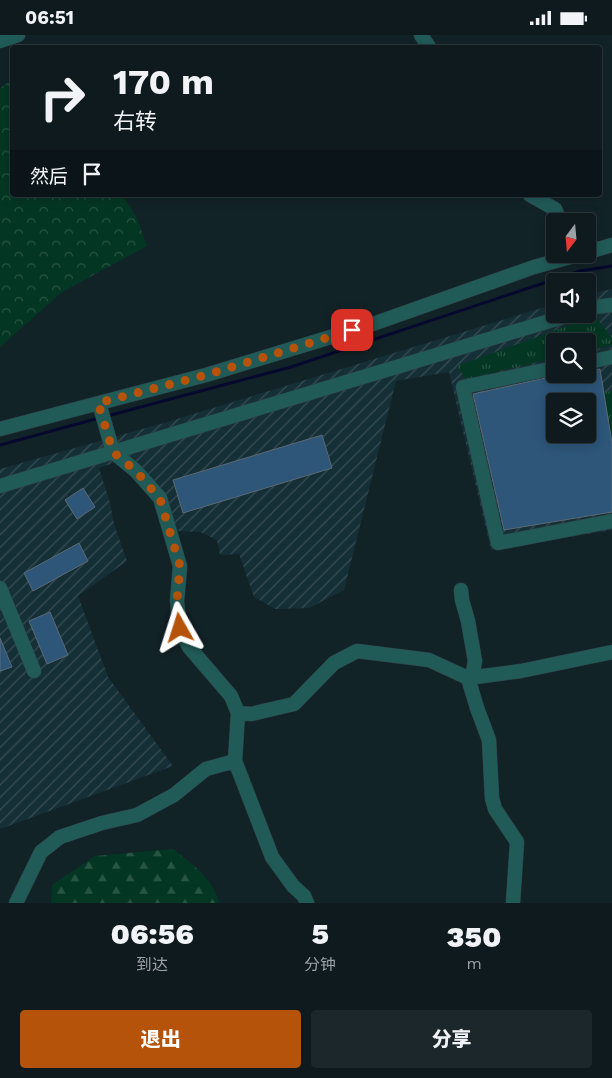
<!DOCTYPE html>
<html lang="zh">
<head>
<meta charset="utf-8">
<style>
  body { margin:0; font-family:"Work Sans","Noto Sans SC",sans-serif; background:#1c272b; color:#f1f3f6; height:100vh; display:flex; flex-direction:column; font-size:19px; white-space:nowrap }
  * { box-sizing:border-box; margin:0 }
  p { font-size:16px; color:#9ba1a4 }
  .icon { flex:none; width:28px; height:28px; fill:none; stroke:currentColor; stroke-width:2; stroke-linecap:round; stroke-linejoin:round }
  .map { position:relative; height:868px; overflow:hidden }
  .drawer { display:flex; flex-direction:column; background:#0e1a1e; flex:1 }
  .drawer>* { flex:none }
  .banner { position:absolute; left:10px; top:10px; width:592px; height:152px; border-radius:5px; box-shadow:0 2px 12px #0003,0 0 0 1px #2e383c; background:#0e1a1e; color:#f1f3f6; overflow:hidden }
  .needle { width:32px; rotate:196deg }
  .buttons { position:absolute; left:546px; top:178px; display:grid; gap:10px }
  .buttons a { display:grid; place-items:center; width:50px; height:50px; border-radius:5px; background:#0e1a1e; box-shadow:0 2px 12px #0003,0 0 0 1px #2e383c; font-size:25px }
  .pin { position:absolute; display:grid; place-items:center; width:42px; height:42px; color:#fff; margin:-21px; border-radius:10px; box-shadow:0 2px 8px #0006 }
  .me { position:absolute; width:55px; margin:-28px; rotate:354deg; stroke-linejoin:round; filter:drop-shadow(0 0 4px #0008) }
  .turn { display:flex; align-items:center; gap:18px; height:105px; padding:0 20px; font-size:22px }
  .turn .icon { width:65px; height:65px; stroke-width:2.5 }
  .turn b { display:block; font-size:35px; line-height:42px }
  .then { display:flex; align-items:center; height:48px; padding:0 20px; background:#0003; gap:10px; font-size:19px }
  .eta { display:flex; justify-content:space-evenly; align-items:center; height:85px; text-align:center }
  .eta b { font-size:30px; font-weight:800; line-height:35px }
  .button { display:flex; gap:10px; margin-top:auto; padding:10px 20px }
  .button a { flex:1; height:58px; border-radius:5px; background:#b45309; color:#fff; font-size:20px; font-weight:800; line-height:58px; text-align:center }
  .button a+a { background:#1c272b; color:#f1f3f6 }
  .status { display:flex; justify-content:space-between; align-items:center; height:35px; padding:0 25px; background:#0e1a1e; direction:ltr }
  .status svg { height:14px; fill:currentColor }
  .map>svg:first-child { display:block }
  .industrial { fill:url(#industrial-furrows); fill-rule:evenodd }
  .grass { fill:url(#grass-tufts) }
  .forest { fill:url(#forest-firs) }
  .park { fill:url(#park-crowns) }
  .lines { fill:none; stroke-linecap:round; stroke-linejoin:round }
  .stream { stroke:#06082d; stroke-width:3 }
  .building { fill:#2d5679; stroke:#5c6975; fill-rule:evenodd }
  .minor-casing { stroke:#2f3f44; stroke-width:15 }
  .minor { stroke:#215b58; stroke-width:14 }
  .route { stroke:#b45309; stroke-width:9; stroke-dasharray:0 16.2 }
</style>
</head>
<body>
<div class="status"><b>06:51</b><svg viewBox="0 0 49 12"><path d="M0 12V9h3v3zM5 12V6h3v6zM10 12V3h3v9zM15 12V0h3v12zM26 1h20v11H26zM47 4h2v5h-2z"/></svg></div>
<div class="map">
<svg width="612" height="868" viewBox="0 0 612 868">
  <defs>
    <pattern id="industrial-furrows" width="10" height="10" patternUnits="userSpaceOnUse" patternTransform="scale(1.25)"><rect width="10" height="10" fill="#152f36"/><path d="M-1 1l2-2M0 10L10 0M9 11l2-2" fill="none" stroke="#374d53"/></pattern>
    <pattern id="grass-tufts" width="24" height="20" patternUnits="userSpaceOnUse" patternTransform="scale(1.25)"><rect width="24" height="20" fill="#043723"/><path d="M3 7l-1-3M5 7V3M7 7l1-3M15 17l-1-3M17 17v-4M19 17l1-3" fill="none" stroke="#285443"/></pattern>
    <pattern id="forest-firs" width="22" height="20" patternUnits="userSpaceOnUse" patternTransform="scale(1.25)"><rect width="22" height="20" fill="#043723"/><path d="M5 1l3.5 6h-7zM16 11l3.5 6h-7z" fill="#285443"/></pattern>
    <pattern id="park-crowns" width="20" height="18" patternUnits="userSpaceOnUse" patternTransform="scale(1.25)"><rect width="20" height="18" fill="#043723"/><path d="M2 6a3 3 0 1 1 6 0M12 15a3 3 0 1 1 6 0" fill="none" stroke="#285443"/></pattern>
  </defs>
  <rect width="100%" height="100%" fill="#122328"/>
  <!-- industrial -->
  <path class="industrial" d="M612,254V495L491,515L449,337L396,346L344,555L309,573L275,574L254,562L239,519L220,520L217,505L200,497L177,496L165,466L147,438L122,425L99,433L110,468L114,489L127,526L78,561L108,642L173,731L0,794V434L164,388L555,269V279H588V259ZM555,306H588V339H555ZM555,366H588V399H555Z"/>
  <!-- grass -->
  <path class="grass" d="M595,281L612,303V310L588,316V306H555V323L466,344L457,331Z
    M612,356V402H611L604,357Z"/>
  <!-- forest -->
  <path class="forest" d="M173,814C191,828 214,844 219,868H51L52,850L95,821Z"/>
  <!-- park -->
  <path class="park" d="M12,45V160H122L136,181L147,211L62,257L0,312V53Z"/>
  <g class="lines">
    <!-- stream -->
    <path class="stream" d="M107,381L291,332L580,236L612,231
      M0,410L99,383"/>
  </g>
  <!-- building -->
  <path class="building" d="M600,334L612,408V477L504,495L473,359L559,340L569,339H588V336ZM555,366H588V399H555Z
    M322,400L332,433L183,478L173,445Z
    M83,453L95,472L77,484L65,465Z
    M79,508L88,526L33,556L24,538Z
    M50,577L68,620L47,629L29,586Z
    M0,603L12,632L0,636Z"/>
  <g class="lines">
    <defs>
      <path id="minor" d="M421,0L429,12
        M0,6L18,0
        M530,160L555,174L560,186
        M588,217L612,210
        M588,274L596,272L612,270
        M588,327L612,322
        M555,333L463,352L498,508L612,486
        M99,368L113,417L136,436L160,463L180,531L177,566L180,593L189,612L231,661L238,678L235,726L242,744L272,822L293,851L304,861L307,868
        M0,394L206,340L370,290L534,232L581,219
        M0,451L573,279
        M0,553L34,636
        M461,555L462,565L468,586L475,626L473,637L468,643L477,673L489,705L492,763L495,774L517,807L513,868
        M238,678L251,679L294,669L334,628L357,616L429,625L468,643L521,636L612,617
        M16,868L41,817L60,802L102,788L137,780L174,760L206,734L235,726"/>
    </defs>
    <!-- minor casing -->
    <use href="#minor" class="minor-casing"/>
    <!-- minor -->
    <use href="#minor" class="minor"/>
  </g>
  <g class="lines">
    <!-- route -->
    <path class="route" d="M180,593L177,566L180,531L160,464L136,436L113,417L98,368L206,340L352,295"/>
  </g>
</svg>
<div class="buttons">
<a><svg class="needle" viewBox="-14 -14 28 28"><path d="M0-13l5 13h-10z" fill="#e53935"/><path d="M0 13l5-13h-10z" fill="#9ba1a4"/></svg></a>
<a><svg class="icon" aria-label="sound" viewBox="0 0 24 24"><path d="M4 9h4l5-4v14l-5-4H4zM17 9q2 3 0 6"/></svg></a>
<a><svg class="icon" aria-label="search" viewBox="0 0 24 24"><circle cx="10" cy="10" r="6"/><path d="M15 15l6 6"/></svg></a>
<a><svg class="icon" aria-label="layers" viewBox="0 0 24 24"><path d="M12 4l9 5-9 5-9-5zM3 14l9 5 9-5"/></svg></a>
</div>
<div class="pin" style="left:352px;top:295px;background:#d93025"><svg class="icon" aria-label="arrive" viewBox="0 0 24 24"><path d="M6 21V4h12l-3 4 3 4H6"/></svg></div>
<svg class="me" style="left:180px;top:593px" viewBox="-20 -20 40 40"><path d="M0-17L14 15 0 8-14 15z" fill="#b45309" stroke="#fff" stroke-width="4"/></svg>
<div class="banner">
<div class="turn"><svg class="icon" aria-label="right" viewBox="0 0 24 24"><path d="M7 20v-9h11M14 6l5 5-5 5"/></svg><div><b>170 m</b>右转</div></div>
<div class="then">然后<svg class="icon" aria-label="arrive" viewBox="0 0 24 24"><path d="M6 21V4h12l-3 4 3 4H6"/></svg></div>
</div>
</div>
<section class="drawer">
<div class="eta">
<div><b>06:56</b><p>到达</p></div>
<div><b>5</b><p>分钟</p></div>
<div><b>350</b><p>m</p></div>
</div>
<div class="button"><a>退出</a><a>分享</a></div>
</section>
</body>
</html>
